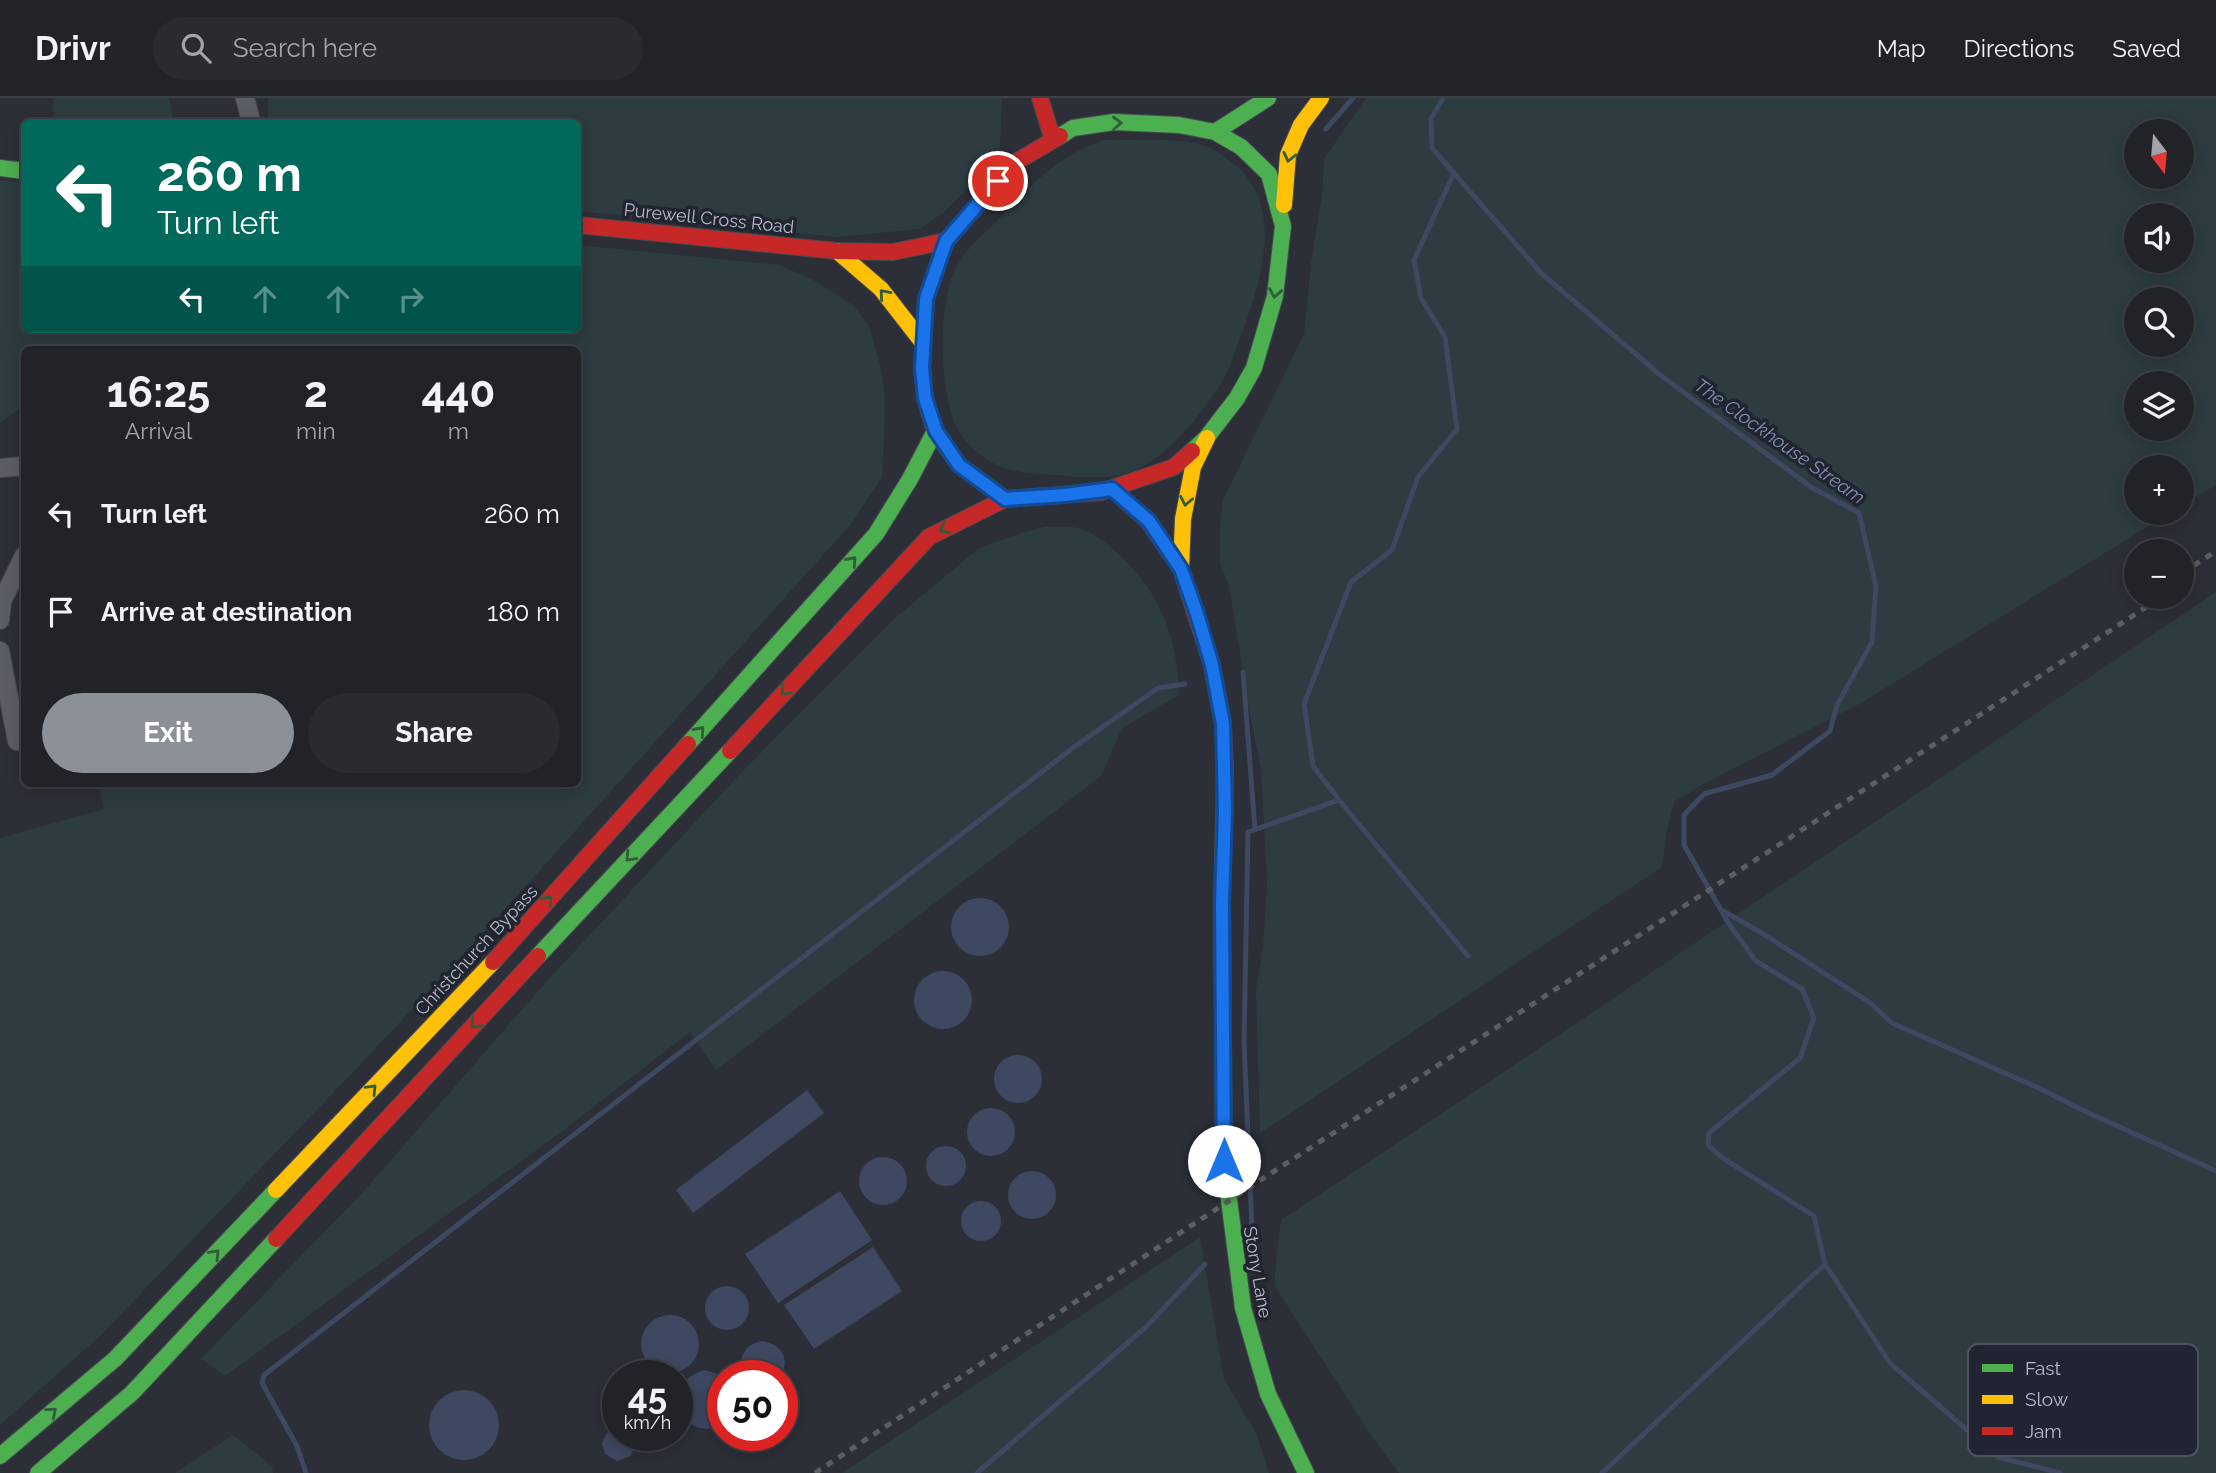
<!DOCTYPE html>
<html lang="en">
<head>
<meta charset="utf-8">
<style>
  body { margin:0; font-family:Raleway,sans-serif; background:#292b31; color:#f1f3f6; height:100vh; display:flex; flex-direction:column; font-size:26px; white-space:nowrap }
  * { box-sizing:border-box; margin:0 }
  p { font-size:23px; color:#a2a4a8 }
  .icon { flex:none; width:38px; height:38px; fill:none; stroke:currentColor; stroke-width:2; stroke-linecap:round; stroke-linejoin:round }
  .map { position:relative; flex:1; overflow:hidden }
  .side { position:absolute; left:21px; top:248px; width:560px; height:441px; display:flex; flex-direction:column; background:#212329; border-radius:10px; box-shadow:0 4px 18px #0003,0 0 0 2px #3e4046 }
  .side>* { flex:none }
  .top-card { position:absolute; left:21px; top:21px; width:560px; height:214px; border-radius:10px; box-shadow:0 4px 18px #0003,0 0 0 2px #3e4046; background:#00695c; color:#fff; overflow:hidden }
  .needle { width:46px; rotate:164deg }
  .controls { position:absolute; left:2124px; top:21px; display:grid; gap:14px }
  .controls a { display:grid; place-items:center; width:70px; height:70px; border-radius:50%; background:#212329; box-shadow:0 4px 18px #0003,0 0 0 2px #3e4046; font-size:35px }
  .speed { position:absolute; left:602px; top:1262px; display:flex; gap:14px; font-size:35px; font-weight:700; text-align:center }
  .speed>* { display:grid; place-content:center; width:91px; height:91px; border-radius:50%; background:#212329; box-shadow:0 4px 18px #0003,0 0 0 2px #3e4046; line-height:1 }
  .speed small { font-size:18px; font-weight:400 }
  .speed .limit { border:10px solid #d22; background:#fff; color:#111 }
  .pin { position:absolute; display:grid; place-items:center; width:60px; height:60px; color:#fff; margin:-30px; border:4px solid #fff; border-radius:50%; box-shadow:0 2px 7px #0007 }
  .me { position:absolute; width:77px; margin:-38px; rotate:0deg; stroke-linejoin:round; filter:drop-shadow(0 0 5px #0008) }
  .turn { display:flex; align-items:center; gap:24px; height:147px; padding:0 21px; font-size:32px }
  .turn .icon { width:91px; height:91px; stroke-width:2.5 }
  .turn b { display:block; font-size:49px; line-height:60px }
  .lanes { display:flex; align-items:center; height:66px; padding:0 21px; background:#0003; justify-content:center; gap:35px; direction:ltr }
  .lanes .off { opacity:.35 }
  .eta { display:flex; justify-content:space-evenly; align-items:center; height:119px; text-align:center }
  .eta b { font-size:42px; font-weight:700; line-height:49px }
  .primary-button { display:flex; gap:14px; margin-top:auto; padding:14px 21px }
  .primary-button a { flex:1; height:80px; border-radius:42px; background:#8c9099; color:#fff; font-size:28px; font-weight:700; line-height:80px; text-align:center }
  .primary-button a+a { background:#292b31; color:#f1f3f6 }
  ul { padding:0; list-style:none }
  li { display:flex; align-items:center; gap:21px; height:98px; padding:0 21px }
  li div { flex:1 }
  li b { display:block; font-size:26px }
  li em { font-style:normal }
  header { display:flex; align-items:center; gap:42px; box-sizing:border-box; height:98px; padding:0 35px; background:#212329; border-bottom:2px solid #3e4046 }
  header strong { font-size:33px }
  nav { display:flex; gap:38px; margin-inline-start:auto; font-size:24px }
  .search { width:490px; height:63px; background:#292b31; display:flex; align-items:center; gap:18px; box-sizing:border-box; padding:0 24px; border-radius:38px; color:#a2a4a8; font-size:26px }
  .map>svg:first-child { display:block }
  .green { fill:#2d3c40; fill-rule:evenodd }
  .water { fill:#3e4861 }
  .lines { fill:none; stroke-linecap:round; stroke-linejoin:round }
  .stream { stroke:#3e4861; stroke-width:5 }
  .street-casing { stroke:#484a50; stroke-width:20 }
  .fast-casing { stroke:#484a50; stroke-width:18 }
  .slow-casing { stroke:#484a50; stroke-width:18 }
  .jam-casing { stroke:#484a50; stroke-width:18 }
  .street { stroke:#5c5e65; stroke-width:18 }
  .fast { stroke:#4caf50; stroke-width:16 }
  .slow { stroke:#ffc107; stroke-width:16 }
  .jam { stroke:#c62828; stroke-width:16 }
  .rail { stroke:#5b5e63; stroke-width:5; stroke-dasharray:7 7; stroke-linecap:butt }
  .oneway { stroke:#325c3d }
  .route-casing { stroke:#114b97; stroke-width:18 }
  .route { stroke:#1a73e8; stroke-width:12 }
  .labels { text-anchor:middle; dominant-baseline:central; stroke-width:7; stroke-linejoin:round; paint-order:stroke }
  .street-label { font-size:18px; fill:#b7bbc7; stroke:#202531 }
  .water-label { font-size:19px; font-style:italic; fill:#828eab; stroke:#202531 }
  .key { fill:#202531; stroke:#4d525e; stroke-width:2 }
  .key-label { font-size:19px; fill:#b7bbc7 }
</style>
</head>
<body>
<header>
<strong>Drivr</strong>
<div class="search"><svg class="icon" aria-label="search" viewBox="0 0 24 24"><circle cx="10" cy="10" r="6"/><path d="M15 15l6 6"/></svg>Search here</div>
<nav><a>Map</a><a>Directions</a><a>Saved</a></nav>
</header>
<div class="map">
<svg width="2216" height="1375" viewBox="0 0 2216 1375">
  <rect width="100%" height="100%" fill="#2c2f37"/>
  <!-- green -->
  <path class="green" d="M53,0H169L174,24H54Z
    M268,0H1002L1000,50L971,87L943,115L919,131L838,139L578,113V24H268Z
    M1366,0H2216V387L2182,407V369H2137V415H2170L1861,605L1698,689L1674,704L1667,732L1662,769L1260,1035L1256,892L1263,849L1267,786L1261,671L1251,622L1229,487L1220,466V431L1223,402L1304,236L1311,165L1322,96L1324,61ZM2137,33H2182V79H2137ZM2182,117V163H2137V117ZM2182,201V247H2137V201ZM2137,285H2182V331H2137Z
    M1104,42C1137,43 1177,38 1209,49C1217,52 1224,59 1231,64C1288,105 1260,187 1240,240C1235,253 1231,268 1224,280C1206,311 1167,361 1133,373C1108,383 1080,379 1054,377C1032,375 1007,375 988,362C976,355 962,341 956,328C939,291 937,204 957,168C966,151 983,137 996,124C1030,89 1056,58 1104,42Z
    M0,82L24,85V231H578V147L780,167L815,183L854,208L869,228L880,267L885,299L884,335L882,379L851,426L480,839L356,971L100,1238L0,1327V740L104,711L99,686H578V252H24V307L0,325Z
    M1044,429C1053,429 1063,428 1072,429C1108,434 1154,489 1165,522C1174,546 1179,572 1179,597L1122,630L1101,678L716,972L690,934L560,1035L225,1278L201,1261L364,1093L545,885L739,677L894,521L978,451L1018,436Z
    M2216,494V1375H1399L1371,1337L1274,1187L1281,1122L1483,988Z
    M1200,1139L1224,1281L1257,1337L1269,1375H842Z
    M233,1337L272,1368L273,1375H175Z"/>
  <!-- water -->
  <path class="water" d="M951 829a29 29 0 1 1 58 0a29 29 0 1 1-58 0Z
    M914 902a29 29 0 1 1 58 0a29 29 0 1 1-58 0Z
    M994 981a24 24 0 1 1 48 0a24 24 0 1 1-48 0Z
    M807,992L824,1015L693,1115L676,1092Z
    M967 1034a24 24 0 1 1 48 0a24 24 0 1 1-48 0Z
    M926 1068a20 20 0 1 1 40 0a20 20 0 1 1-40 0Z
    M859 1083a24 24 0 1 1 48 0a24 24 0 1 1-48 0Z
    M1008 1097a24 24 0 1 1 48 0a24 24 0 1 1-48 0Z
    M840,1093L872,1142L778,1205L745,1156Z
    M961 1123a20 20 0 1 1 40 0a20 20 0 1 1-40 0Z
    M873,1149L902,1193L814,1251L784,1207Z
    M705 1210a22 22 0 1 1 44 0a22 22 0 1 1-44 0Z
    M641 1246a29 29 0 1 1 58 0a29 29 0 1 1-58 0Z
    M762,1243C780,1245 791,1261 781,1277H744C737,1261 744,1246 762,1243Z
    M705,1272L723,1278V1326C683,1348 655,1285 705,1272Z
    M429 1327a35 35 0 1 1 70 0a35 35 0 1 1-70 0Z
    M618,1331V1337H631L635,1346L631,1358L617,1363L605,1356L602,1345L607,1335Z"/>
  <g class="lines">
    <!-- stream -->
    <path class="stream" d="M1443,0L1431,21L1432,50L1541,175L1659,276L1811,389L1859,415L1876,488L1872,544L1837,607L1830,633L1772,677L1704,696L1684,717V747L1729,826L1756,863L1802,891L1814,920L1800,960L1709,1035L1708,1047L1721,1059L1814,1118L1825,1166L1890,1265L1998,1359L2060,1375
      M1326,31L1353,0
      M1243,574L1255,732
      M1339,702L1468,858
      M1723,813L1760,834L1869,904L1892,925L2043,992L2078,1010L2216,1073
      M1252,1131L1244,944L1248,734L1339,702L1313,668L1304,606L1351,484L1392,452L1418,379L1457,331L1445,239L1421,200L1414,162L1454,75
      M306,1375L297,1348L262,1285L264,1277L1074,649L1158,590L1185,586
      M977,1375L1146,1229L1205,1166
      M1602,1375L1825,1166"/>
    <defs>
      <path id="street" d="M245,0L251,24
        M0,370L24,368
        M0,522L2,503L24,458
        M0,553L17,643L24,642"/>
      <path id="fast" d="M1215,34L1268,0
        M1060,38L1073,30L1114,24L1179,27L1215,34L1241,49L1269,76L1283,128L1275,198L1254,270L1237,300L1207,339L1192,353
        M0,70L24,73
        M688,646L876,436L910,381L935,333
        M538,858L730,653
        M1223,943L1224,1063L1243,1210L1268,1296L1306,1375
        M0,1358L115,1261L276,1092
        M38,1375L132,1295L276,1141"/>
      <path id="slow" d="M1284,107L1288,57L1301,27L1321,0
        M837,153L881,191L923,245
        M1181,471L1183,421L1193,369L1207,340
        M276,1092L493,864"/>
      <path id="jam" d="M1040,0L1053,42
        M578,127L837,153L893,154L946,143
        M1112,391L1148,423L1181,471L1212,567L1223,626L1225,671L1222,805L1223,943
        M1005,401L959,367L935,333L925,300L922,270L926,201L946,143L1016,64L1060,38
        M730,653L929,439L1005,401L1101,394L1174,369L1192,353
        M493,864L688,646
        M276,1141L538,858"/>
    </defs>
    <!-- street casing -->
    <use href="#street" class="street-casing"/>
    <!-- fast casing -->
    <use href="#fast" class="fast-casing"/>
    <!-- slow casing -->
    <use href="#slow" class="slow-casing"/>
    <!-- jam casing -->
    <use href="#jam" class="jam-casing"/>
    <!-- street -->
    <use href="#street" class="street"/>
    <!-- fast -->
    <use href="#fast" class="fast"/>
    <!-- slow -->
    <use href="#slow" class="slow"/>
    <!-- jam -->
    <use href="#jam" class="jam"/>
    <!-- rail -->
    <path class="rail" d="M2182,475L2216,453
      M815,1375L1256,1085L2162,499"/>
  </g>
  <!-- one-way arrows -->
  <defs><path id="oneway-chevron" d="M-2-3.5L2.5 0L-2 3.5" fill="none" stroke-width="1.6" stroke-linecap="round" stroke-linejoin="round" transform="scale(1.75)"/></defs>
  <g class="oneway">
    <use href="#oneway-chevron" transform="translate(1117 25) rotate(-2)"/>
    <use href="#oneway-chevron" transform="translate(1289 59) rotate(103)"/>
    <use href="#oneway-chevron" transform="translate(1275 195) rotate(100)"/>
    <use href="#oneway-chevron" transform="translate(884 196) rotate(-131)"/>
    <use href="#oneway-chevron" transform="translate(1186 403) rotate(101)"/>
    <use href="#oneway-chevron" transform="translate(944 431) rotate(154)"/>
    <use href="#oneway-chevron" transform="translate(852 463) rotate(-48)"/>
    <use href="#oneway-chevron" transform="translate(785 593) rotate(133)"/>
    <use href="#oneway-chevron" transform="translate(700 633) rotate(-48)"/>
    <use href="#oneway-chevron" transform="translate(630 759) rotate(133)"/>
    <use href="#oneway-chevron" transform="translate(548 802) rotate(-48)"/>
    <use href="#oneway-chevron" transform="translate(475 926) rotate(133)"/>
    <use href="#oneway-chevron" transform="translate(372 991) rotate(-46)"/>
    <use href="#oneway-chevron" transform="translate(215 1156) rotate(-46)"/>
    <use href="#oneway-chevron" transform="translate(52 1314) rotate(-40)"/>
  </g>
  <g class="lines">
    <defs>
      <path id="route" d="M998,83L946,143L926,201L922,270L925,300L936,333L959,367L1005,401L1065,397L1112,391L1149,423L1181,471L1197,516L1212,567L1223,626L1225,713L1222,805L1224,1063"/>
    </defs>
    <!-- route casing -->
    <use href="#route" class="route-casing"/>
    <!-- route -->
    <use href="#route" class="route"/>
  </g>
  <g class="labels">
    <!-- street labels -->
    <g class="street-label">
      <text transform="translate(709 120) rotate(6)">Purewell Cross Road</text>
      <text transform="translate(476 852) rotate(-47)">Christchurch Bypass</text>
      <text transform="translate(1258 1174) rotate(80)">Stony Lane</text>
    </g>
    <!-- water labels -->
    <g class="water-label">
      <text transform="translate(1780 343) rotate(35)">The Clockhouse Stream</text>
    </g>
  </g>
  <!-- legend -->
  <rect x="1968" y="1246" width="230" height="112" rx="10" class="key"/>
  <rect x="1982" y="1266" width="31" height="8" fill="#4caf50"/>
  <rect x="1982" y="1297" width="31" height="9" fill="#ffc107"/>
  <rect x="1982" y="1329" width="31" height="8" fill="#c62828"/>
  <g class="key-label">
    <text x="2025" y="1277">Fast</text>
    <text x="2025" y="1308">Slow</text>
    <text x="2025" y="1340">Jam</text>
  </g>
</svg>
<div class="controls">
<a><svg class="needle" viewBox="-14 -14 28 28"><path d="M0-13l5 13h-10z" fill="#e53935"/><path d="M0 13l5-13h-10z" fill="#a2a4a8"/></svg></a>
<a><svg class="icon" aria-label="sound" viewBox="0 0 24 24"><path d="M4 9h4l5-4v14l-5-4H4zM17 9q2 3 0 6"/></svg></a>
<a><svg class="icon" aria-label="search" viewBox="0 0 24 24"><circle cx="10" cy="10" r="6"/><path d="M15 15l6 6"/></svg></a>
<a><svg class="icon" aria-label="layers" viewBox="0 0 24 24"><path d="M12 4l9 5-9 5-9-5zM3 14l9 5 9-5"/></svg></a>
<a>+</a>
<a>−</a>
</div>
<div class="speed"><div>45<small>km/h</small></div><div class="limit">50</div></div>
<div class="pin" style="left:998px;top:83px;background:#d93025"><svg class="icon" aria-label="arrive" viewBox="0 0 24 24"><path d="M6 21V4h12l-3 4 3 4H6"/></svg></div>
<svg class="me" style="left:1224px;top:1063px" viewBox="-20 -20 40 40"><circle r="19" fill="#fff"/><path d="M0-13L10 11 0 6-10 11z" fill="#1a73e8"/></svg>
<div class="top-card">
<div class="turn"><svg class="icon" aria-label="left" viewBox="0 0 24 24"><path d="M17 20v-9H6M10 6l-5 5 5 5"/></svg><div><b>260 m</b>Turn left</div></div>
<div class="lanes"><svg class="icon" aria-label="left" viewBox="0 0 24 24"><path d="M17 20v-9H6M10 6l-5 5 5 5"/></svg><svg class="icon off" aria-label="ahead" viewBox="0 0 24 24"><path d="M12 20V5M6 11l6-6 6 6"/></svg><svg class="icon off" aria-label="ahead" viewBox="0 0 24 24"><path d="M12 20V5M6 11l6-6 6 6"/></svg><svg class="icon off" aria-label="right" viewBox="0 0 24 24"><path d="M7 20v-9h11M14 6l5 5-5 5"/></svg></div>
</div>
<section class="side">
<div class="eta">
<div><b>16:25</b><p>Arrival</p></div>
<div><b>2</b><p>min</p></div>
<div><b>440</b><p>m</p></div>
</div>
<ul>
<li><svg class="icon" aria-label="left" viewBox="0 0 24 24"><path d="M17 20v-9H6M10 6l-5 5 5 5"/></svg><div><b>Turn left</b></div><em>260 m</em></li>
<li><svg class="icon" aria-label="arrive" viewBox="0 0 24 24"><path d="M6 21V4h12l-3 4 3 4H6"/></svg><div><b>Arrive at destination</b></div><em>180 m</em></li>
</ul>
<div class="primary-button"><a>Exit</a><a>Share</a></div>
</section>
</div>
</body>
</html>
